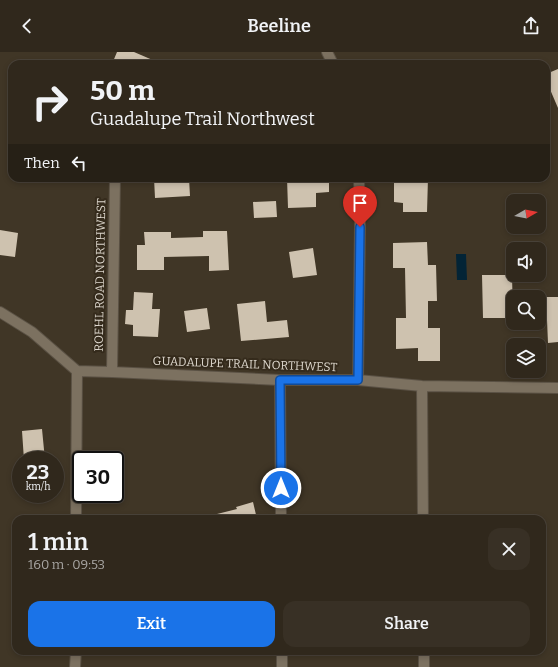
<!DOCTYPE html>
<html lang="en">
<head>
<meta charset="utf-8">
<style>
  body { margin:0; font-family:Bitter,serif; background:#383025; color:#f1f3f6; height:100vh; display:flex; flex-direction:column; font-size:15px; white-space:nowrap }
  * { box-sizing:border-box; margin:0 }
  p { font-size:13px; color:#a8a6a3 }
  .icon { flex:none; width:22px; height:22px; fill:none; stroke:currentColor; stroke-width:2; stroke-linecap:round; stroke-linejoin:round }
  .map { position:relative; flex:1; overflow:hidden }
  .sheet { position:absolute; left:12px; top:463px; width:534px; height:140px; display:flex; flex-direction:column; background:#30281c; border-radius:12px; box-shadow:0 2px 6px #0003,0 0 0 1px #4b443b }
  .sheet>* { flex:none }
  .guide { position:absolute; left:8px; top:8px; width:542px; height:122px; border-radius:12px; box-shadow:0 2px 6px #0003,0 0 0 1px #4b443b; background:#30281c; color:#f1f3f6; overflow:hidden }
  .needle { width:26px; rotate:81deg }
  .buttons { position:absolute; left:506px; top:142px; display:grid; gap:8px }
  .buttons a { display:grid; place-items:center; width:40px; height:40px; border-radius:8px; background:#30281c; box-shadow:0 2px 6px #0003,0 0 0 1px #4b443b; font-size:20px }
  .speed { position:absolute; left:12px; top:399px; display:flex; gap:8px; font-size:20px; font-weight:700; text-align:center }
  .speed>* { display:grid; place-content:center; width:52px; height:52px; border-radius:50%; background:#30281c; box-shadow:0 2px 6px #0003,0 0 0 1px #4b443b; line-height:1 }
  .speed small { font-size:10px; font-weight:400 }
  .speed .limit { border:2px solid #111; border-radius:6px; background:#fff; color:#111 }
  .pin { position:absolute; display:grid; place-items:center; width:34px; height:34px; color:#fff; margin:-41px -17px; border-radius:50% 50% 50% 0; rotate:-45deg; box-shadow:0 0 4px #0007 }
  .pin .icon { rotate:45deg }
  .me { position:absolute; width:44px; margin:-22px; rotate:0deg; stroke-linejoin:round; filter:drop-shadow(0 0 3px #0008) }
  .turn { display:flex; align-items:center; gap:14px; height:84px; padding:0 16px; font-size:18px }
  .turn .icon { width:52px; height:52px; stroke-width:2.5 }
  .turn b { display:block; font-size:28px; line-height:34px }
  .then { display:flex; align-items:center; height:38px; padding:0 16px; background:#0003; gap:8px; font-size:15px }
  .round { display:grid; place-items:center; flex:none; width:42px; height:42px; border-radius:12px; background:#383025 }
  .summary { display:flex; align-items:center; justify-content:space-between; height:68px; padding:0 16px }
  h1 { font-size:24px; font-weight:600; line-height:30px }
  .button { display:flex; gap:8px; margin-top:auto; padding:8px 16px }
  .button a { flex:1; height:46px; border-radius:12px; background:#1a73e8; color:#fff; font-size:16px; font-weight:600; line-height:46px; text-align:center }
  .button a+a { background:#383025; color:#f1f3f6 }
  header { display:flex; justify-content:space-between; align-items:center; height:52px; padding:0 16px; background:#30281c; font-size:18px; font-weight:600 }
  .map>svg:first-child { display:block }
  .water { fill:#032436 }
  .building { fill:#cec2af }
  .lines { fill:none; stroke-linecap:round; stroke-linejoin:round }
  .minor-casing { stroke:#5a5144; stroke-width:12 }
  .minor { stroke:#7c7160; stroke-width:10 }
  .route-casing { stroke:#114b97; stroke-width:10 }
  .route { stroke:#1a73e8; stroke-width:7 }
  .labels { text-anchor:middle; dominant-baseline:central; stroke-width:4; stroke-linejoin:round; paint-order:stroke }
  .street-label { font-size:12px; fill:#ded8ce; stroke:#352b1c }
</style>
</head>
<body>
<header><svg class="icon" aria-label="back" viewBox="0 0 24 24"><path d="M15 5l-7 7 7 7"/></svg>Beeline<svg class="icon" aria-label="share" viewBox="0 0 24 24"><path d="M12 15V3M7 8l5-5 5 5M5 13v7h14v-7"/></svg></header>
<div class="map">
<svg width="558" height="615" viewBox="0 0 558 615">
  <rect width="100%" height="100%" fill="#403626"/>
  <!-- water -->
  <path class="water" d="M456,202H466L467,228H457Z"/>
  <!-- building -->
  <path class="building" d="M117,0H134L162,12H112Z
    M558,17V56L546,28V22Z
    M154,126H189L190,144L155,146Z
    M287,126H329V140L316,141V155L288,156Z
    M394,126H428L427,160H403V151L394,150Z
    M276,149L277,165L254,166L253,150Z
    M0,178L18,181L15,205L0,203Z
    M203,179H227L229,218L209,219V204L164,205V218H137V193H145L144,180H171V186L203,185Z
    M427,190L428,213H436L437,249H428V276H440V309H418V296L396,297V266H406L405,216H393V191Z
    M313,196L317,223L293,226L289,200Z
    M482,223H512L513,266H483Z
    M134,240L153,241L152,257H160L158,285L133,284V273L125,272L126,258H133Z
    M546,245H558V290L548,291Z
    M265,249L267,270L287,268L289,285L241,289L237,252Z
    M207,256L210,277L187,280L184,259Z
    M42,377L45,408H24L22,379Z
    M253,450L257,467H213V463L237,457L236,455Z"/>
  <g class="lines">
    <defs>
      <path id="minor" d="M327,0L333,12
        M0,260L32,280L77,319L112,320L280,328H358L422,334L558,336
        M112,320L115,126
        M280,328L281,467
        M358,328L360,175L359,126
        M422,334L423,467
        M76,467L77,319
        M282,599V615
        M424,599V615
        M75,615L76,599"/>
    </defs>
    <!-- minor casing -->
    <use href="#minor" class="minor-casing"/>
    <!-- minor -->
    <use href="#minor" class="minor"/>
  </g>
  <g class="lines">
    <defs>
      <path id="route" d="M281,436L280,328H358L360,175"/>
    </defs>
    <!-- route casing -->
    <use href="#route" class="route-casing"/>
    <!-- route -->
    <use href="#route" class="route"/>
  </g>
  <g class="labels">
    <!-- street labels -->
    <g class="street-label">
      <text transform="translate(100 223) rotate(-89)">ROEHL ROAD NORTHWEST</text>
      <text transform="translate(245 312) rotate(2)">GUADALUPE TRAIL NORTHWEST</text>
    </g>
  </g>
</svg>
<div class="buttons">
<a><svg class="needle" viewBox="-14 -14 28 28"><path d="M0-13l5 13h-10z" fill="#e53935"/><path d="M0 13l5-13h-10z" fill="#a8a6a3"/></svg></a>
<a><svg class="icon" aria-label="sound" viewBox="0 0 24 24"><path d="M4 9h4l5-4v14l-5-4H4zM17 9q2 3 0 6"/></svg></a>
<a><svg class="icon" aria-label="search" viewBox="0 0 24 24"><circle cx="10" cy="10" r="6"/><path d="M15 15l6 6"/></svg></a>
<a><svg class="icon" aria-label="layers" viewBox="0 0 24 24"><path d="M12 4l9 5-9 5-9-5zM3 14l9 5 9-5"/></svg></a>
</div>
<div class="speed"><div>23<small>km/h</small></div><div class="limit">30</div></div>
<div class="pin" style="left:360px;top:175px;background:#d93025"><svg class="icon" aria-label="arrive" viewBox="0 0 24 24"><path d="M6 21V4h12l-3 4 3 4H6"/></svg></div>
<svg class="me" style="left:281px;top:436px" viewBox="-20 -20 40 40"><circle r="17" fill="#1a73e8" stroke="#fff" stroke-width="3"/><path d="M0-11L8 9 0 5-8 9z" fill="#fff"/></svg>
<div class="guide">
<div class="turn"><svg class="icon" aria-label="right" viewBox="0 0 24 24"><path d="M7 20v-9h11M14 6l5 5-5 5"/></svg><div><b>50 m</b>Guadalupe Trail Northwest</div></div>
<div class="then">Then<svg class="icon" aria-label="left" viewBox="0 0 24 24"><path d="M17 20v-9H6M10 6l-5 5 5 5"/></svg></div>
</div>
<section class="sheet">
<div class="summary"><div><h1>1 min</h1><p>160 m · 09:53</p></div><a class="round"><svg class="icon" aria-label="close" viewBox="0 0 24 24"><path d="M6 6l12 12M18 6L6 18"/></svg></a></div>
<div class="button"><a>Exit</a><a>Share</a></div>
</section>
</div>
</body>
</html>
